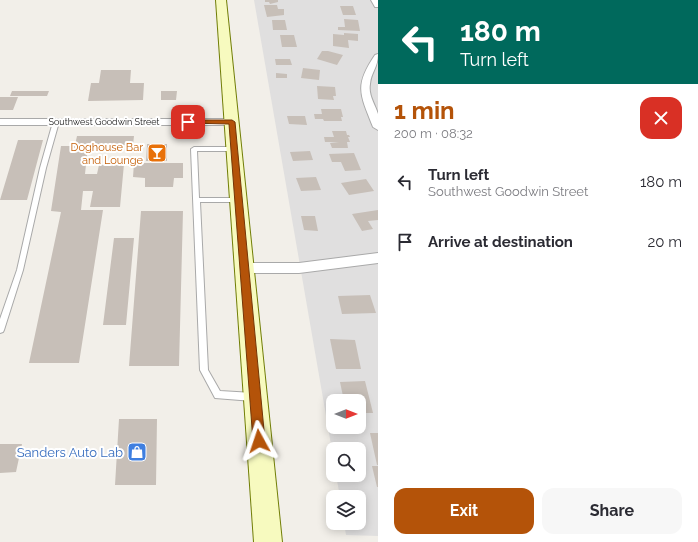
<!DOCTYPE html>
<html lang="en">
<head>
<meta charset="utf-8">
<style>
  body { margin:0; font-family:Raleway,sans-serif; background:#f7f7f7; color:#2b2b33; height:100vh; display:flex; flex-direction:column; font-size:15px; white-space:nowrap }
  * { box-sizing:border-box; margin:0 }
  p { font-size:13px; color:#7c7c81 }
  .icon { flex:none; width:22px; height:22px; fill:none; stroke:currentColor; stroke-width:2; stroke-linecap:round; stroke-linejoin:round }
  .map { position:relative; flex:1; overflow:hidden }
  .side { display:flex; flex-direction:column; background:#fff; width:320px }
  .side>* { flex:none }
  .guide { background:#00695c; color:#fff; overflow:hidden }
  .needle { width:26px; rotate:90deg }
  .buttons { position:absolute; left:326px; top:394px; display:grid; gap:8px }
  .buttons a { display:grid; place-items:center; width:40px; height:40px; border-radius:8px; background:#fff; box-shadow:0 2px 10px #0003; font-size:20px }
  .pin { position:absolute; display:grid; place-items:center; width:34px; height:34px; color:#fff; margin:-17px; border-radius:8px; box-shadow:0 2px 6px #0006 }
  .me { position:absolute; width:44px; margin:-22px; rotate:355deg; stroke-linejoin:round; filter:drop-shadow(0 0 3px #0008) }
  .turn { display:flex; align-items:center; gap:14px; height:84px; padding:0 16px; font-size:18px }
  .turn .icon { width:52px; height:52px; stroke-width:2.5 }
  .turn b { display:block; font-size:28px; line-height:34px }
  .round { display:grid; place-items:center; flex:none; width:42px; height:42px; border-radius:12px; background:#f7f7f7 }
  .overview { display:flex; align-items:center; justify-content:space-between; height:68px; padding:0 16px }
  h1 { font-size:24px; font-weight:700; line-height:30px; color:#b45309 }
  .primary-button { display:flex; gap:8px; margin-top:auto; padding:8px 16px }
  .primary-button a { flex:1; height:46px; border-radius:12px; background:#b45309; color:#fff; font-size:16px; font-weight:700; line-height:46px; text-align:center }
  .primary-button a+a { background:#f7f7f7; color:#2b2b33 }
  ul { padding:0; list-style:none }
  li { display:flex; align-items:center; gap:12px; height:60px; padding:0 16px }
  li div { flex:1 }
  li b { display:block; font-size:15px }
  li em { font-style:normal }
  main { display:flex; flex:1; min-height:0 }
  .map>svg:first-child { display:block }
  .residential { fill:#e0dfdf; fill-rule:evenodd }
  .building { fill:#c7bfb8 }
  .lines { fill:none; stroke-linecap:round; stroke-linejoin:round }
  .lane-casing { stroke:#a9a9a9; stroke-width:2 }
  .street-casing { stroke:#a9a9a9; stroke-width:2 }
  .secondary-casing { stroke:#707d05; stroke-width:2 }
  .lane { fill:#fff; fill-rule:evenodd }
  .street { fill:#fff; fill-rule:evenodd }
  .secondary { fill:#f7fabf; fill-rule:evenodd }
  .route { fill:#b45309; stroke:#753606 }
  .labels { text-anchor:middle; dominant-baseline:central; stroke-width:4; stroke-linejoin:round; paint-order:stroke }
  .far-street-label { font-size:9px; fill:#222; stroke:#fff }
  .food-label { font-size:11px; fill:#c56008; stroke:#fff; text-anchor:end }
  .near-shop-label { font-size:13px; fill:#366cbe; stroke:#fff; text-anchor:end }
</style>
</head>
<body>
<main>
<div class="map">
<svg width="378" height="542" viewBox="0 0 378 542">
  <rect width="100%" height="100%" fill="#f2efe9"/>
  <!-- residential -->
  <path class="residential" d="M254,0H378V536L346,535L344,523H359V497H340L336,475H359V449H333V456ZM333,401H359V427H333Z"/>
  <!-- building -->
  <path class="building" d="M265,0H278V2L270,4L269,2H265Z
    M264,5H277L278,9H284V15L267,17Z
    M340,6H353L356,15H343Z
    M344,19L358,20L360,31L338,30V27H345Z
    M272,20H285L287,30H273Z
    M344,33L358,34V41L348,40L349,48L333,46V34L344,35Z
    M280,35H294L297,47H282Z
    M322,51H328L343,55L337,65L317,59Z
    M275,59H290L292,65H276Z
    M303,68L320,70L319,80L301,78Z
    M101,70H131L130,83H144L143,100L88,101L91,83H99Z
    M276,73L287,74V78H276Z
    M317,86L335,87L336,96H333L334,100L318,99Z
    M12,91H49L47,96H10Z
    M161,91H177L176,100H161Z
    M0,97H18L13,110H0Z
    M321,109H341L343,117H341L342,121H324L323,119H315L314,114H322Z
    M287,116H305L307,125L289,124Z
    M332,131H346L347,135H349L350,137H348L350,142H347L348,148H332L330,143L339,142H325L324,137H334Z
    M77,136H134L133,145H75Z
    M18,140H43L27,200H0Z
    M147,144H167V161H146Z
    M61,146H88L85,174H97L99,165L124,164L120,207H90L93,191H83L81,210H103L79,363H29L61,212L51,211Z
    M310,151L313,160L293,161L290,152Z
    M354,153L361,170L345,171L341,162H332L329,154Z
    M134,163H183V178H174L173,187H145V178L133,177Z
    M316,177L321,190L301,191L296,178Z
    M366,179L374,191L349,195L341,183Z
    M378,210V220L368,221L373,229L362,231L352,214Z
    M141,211H183L179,366H129Z
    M301,216H315L318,231L304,230Z
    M114,238H134L126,325H103Z
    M370,295L376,313L342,314L338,296Z
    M330,339L355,340L361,369H336Z
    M365,381L373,413H359V401H344L340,382Z
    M119,419H157L156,485H115Z
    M370,433H378V465H377Z
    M0,444H22L16,472L0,473Z
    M372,466H378V487H377Z"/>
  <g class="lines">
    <defs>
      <path id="lane" d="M56,120L59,122L46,168L23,270L4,330L3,332L0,333V319L17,270L40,168L53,122Z
        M194,147H234L237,149L234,151H197L199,198H238L241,200L238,202H200L208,370L220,391L253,393L256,394L257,397L256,400L253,401L215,398L200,370L191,149Z"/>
      <path id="street" d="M371,0H378V7H375Z
        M378,54C378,68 371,72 370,84C368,95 375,104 378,114C378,119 378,125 378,130L373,127C360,94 354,86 375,55Z
        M0,119H232L237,122L232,125H0Z
        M378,253V263L299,273H244L239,271L238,268L239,265L244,263H299Z"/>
      <path id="secondary" d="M216,0H226L282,542H254Z"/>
    </defs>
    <!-- lane casing -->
    <use href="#lane" class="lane-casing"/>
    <!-- street casing -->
    <use href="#street" class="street-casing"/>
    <!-- secondary casing -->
    <use href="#secondary" class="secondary-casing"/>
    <!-- lane -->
    <use href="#lane" class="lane"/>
    <!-- street -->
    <use href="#street" class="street"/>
    <!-- secondary -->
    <use href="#secondary" class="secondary"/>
  </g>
  <!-- route -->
  <path class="route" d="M188,120H232L235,122L265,441L263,444L259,446L255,444L253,441L229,124L186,123L185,122Z"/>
  <!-- icons -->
  <defs>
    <symbol id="bar-square" viewBox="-11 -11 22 22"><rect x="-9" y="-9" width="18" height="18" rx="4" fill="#e8710a" stroke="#fff"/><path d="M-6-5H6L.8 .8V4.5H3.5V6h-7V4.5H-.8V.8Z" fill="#fff"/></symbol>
    <symbol id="shop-square" viewBox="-11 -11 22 22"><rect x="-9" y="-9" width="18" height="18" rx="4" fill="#3f7fe0" stroke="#fff"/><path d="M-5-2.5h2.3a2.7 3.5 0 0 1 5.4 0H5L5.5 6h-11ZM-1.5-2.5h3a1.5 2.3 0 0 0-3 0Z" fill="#fff"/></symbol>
  </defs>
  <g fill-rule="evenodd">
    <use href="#bar-square" x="146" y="142" width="22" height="22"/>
    <use href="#shop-square" x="126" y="441" width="22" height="22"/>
  </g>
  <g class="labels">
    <!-- far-street labels -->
    <g class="far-street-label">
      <text x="104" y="122">Southwest Goodwin Street</text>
    </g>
    <!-- food labels -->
    <g class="food-label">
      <text x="143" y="147">Doghouse Bar<tspan x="143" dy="13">and Lounge</tspan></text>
    </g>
    <!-- near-shop labels -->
    <g class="near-shop-label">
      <text x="123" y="452">Sanders Auto Lab</text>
    </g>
  </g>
</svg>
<div class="buttons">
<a><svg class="needle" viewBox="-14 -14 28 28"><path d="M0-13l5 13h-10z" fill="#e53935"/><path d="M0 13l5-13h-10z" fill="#7c7c81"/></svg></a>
<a><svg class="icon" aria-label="search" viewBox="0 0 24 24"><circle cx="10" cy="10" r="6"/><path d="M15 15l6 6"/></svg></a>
<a><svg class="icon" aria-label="layers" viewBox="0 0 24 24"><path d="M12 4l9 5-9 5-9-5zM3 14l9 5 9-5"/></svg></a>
</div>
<div class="pin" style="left:188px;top:122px;background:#d93025"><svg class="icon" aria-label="arrive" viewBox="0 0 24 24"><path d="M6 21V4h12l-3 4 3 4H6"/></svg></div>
<svg class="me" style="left:259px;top:441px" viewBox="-20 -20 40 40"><path d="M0-17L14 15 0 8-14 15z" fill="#b45309" stroke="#fff" stroke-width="4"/></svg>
</div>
<section class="side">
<div class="guide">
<div class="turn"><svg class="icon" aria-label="left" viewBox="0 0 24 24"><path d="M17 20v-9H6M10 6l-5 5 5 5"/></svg><div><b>180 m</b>Turn left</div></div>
</div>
<div class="overview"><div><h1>1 min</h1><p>200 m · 08:32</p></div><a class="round" style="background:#d93025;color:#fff"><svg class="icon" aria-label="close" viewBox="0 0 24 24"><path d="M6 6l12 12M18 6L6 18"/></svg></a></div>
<ul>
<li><svg class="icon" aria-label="left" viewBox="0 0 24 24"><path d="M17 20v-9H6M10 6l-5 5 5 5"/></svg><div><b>Turn left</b><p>Southwest Goodwin Street</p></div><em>180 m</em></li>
<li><svg class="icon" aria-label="arrive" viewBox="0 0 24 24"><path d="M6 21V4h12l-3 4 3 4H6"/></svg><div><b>Arrive at destination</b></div><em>20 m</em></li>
</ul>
<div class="primary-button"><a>Exit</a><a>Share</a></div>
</section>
</main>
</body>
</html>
